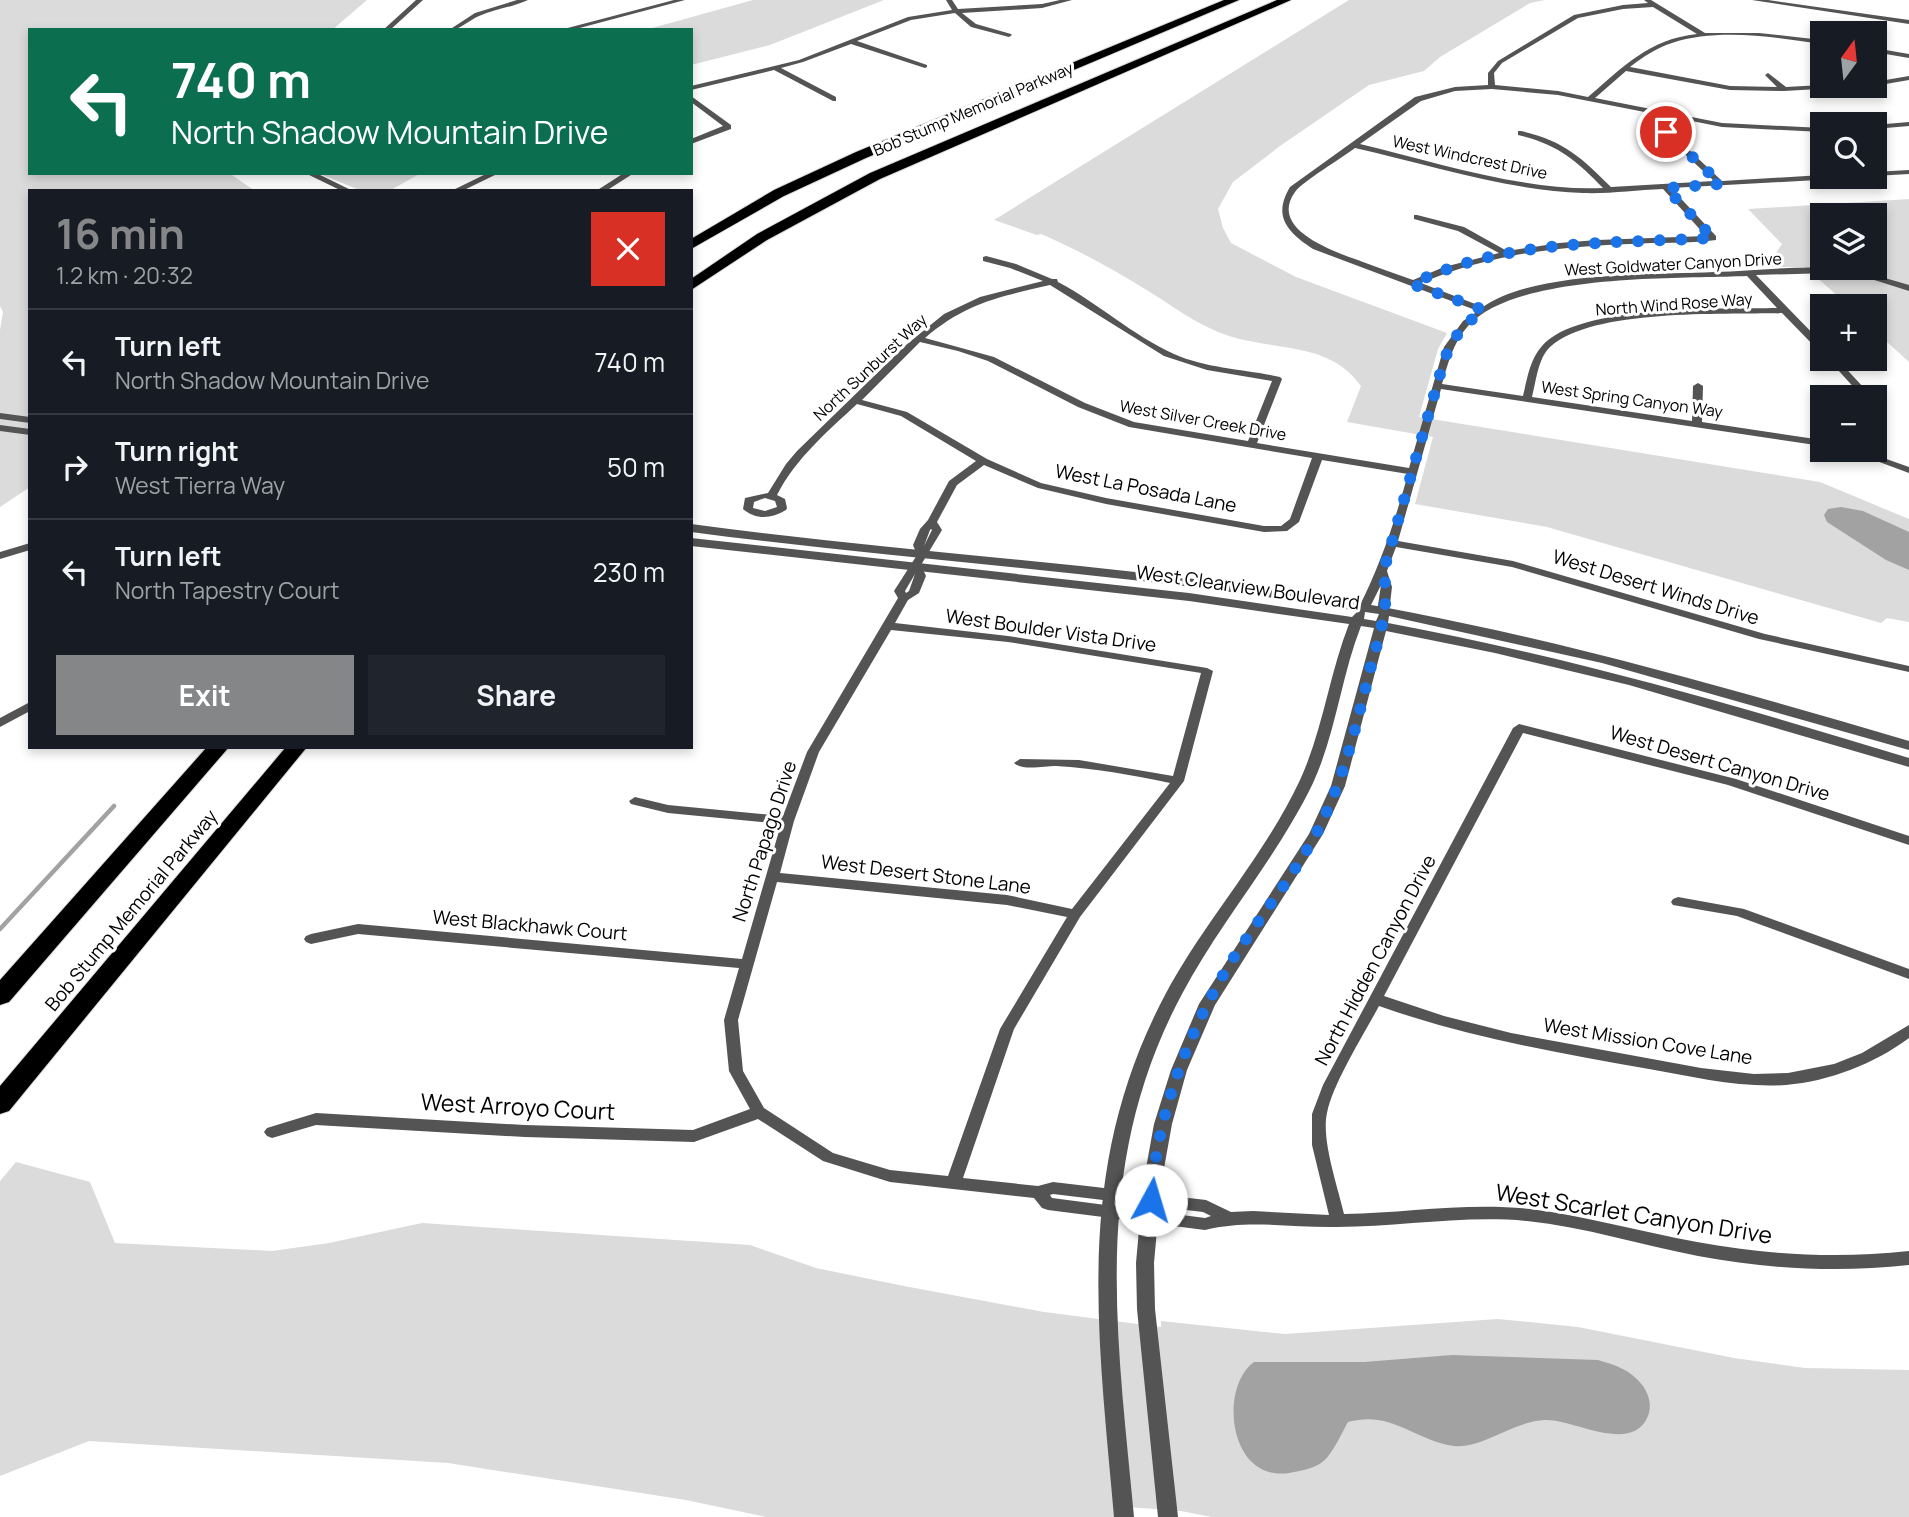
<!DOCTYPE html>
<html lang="en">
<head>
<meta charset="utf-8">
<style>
  body { margin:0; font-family:Manrope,sans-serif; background:#20242c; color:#f1f3f6; height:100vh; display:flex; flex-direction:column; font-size:26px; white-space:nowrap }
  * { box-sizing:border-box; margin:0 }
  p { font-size:23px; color:#9ea1a6 }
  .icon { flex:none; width:38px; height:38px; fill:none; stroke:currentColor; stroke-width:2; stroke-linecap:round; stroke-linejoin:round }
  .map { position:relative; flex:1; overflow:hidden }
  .details { position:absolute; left:28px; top:189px; width:665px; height:560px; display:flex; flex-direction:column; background:#171b24; border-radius:0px; box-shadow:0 4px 10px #0003 }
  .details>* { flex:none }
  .banner { position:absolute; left:28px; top:28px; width:665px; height:147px; border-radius:0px; box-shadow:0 4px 10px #0003; background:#0b6e4f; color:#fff; overflow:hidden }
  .needle { width:46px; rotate:15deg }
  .fabs { position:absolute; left:1810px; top:21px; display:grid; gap:14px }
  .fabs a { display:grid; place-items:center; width:77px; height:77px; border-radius:0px; background:#171b24; box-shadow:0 4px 10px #0003; font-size:35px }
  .pin { position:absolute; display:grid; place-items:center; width:60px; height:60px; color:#fff; margin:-30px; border:4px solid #fff; border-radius:50%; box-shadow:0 2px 7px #0007 }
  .me { position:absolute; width:77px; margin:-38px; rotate:6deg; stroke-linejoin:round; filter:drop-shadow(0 0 5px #0008) }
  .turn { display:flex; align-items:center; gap:24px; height:147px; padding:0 28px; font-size:32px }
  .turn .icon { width:91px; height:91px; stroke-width:2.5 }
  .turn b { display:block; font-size:49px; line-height:60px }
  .round { display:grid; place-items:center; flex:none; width:74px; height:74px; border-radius:0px; background:#20242c }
  .summary { display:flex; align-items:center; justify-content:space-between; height:119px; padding:0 28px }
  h1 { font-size:42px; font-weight:700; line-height:52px; color:#858687 }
  .primary-button { display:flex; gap:14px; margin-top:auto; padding:14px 28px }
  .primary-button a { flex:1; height:80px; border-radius:0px; background:#858687; color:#fff; font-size:28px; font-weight:700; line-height:80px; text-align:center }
  .primary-button a+a { background:#20242c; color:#f1f3f6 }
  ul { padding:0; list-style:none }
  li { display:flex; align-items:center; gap:21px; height:105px; padding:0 28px; border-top:2px solid #363941 }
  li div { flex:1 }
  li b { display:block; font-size:26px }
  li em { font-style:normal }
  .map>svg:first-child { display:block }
  .green { fill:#dbdbdb; fill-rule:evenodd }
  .water { fill:#a2a2a2 }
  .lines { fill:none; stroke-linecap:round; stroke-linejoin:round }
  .stream { stroke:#a2a2a2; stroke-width:4.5 }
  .motorway-casing { stroke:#dbdbdb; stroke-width:2 }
  .minor { fill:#545454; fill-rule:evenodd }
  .tertiary { fill:#545454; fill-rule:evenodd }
  .motorway { fill:#000; fill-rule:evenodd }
  .route { stroke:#1a73e8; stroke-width:12; stroke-dasharray:0 21.6 }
  .labels { text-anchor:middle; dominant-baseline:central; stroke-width:6; stroke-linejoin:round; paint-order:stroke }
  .far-street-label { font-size:16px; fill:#000; stroke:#fff }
  .street-label { font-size:19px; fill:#000; stroke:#fff }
  .near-street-label { font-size:23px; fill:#000; stroke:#fff }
</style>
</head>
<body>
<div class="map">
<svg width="1909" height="1517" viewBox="0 0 1909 1517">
  <rect width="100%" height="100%" fill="#fff"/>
  <!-- green -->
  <path class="green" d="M0,0H367L332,30H30V173H229L255,191H30V487L0,507V330L3,312L0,306Z
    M753,0H884L770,45L691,65V30H645Z
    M1349,0H1545L1530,3L1440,57L1424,71L1369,85L1280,146L1233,182L1218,209L1223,228L1231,243L1296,277L1447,333L1438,349L1419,417L1820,482L1909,519V622L1887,618L1881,623L1547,527L1415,504L1433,437L1347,422L1361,386C1329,341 1275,351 1229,336C1198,326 1173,306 1145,289C1111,268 1078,250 1041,234L1037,235L994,220Z
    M318,173H421L389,191H362Z
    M1909,199V362L1874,330V306H1849L1805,267H1772L1766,260L1776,253L1782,244L1748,209ZM1822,215H1874V268H1822Z
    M16,1162L90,1182L115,1243L272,1251L329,1243L422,1223L750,1245L816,1268L904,1286L1044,1312L1161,1327V1321L1285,1334L1498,1319L1578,1327L1734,1358L1805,1368L1909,1370V1517H1212L1181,1511L1114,1506L1115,1517H766L686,1500L448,1463L89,1441L0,1476V1181Z"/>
  <!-- water -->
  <path class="water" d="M1841,507L1863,511L1909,532V570L1886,560L1827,522L1824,515L1828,509Z
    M1452,1355L1598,1360C1616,1365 1631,1370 1643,1386C1649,1395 1652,1405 1648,1416C1632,1455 1574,1419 1545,1420C1514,1421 1482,1449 1454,1446C1413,1440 1392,1410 1348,1422C1341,1434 1332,1456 1321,1463C1313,1469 1299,1471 1289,1473C1228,1482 1219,1387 1254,1362H1364Z"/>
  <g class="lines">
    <!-- stream -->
    <path class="stream" d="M0,929L114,806"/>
    <defs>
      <path id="motorway" d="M1224,0H1239L866,158L784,196L691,249V239L774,190L856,152Z
        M1277,0H1291L880,179L767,240L691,290V279L757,234L870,173Z
        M207,747H229L9,1002L0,1005V980Z
        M286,747H307L9,1111L0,1114V1086Z"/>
    </defs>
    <!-- motorway casing -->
    <use href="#motorway" class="motorway-casing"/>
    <!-- minor -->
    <path class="minor" d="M416,0H423L390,30H383Z
      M517,0H528C513,7 495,9 479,16C469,20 460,30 449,30L475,13Z
      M674,0H685L572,30H560Z
      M946,0H952L958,9L1042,4L1060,0H1072L1042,8L962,13L976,24L1011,34L1012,35L1009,37L971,27L955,13L911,20L857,41L927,65V67L925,68L851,44L803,62L781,68L836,97V101H833L774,70L691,90V86L799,60L908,17L952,10Z
      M1644,0H1651L1705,33H1759L1822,40V44C1774,37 1718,28 1672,43C1656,48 1643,57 1630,67L1730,86L1777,87L1765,75L1768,73L1786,87L1822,85L1840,86L1836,88L1784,91L1730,90L1626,71L1595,98L1722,123L1822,128V132L1722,127L1672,117L1670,132L1722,181L1822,175L1836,177L1835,179L1671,188L1716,236V240C1688,244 1658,242 1630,244C1556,247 1490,254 1421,283L1483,307C1534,271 1652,275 1714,272C1752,271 1792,266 1831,268C1858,269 1884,278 1909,285V291L1868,278L1831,273L1756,275L1822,343V352L1819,351L1782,313C1725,315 1593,308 1550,347C1538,358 1536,382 1532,397L1692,421L1693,386L1698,383L1703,386L1702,422L1822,440V446L1441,389L1398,541L1513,561L1765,634L1909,666V672L1759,639L1512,567L1396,547L1387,571L1392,587L1389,612L1383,615L1377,612L1381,585L1368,611H1360L1358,609C1380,566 1395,521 1408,474L1322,460L1299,522L1287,531L1264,532L1106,504L1038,488L984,465L957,485L937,522L942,530L921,565L926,576L919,593L908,600L895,623L1008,636L1207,668L1213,671L1184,781L1080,917L1014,1029L963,1178L1038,1186L1053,1182L1206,1200L1231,1212L1253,1211L1329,1215L1312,1145V1114L1323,1085L1513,728L1519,724L1736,779L1909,836V845L1728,785L1523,733L1384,996L1444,1016L1511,1033L1701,1068L1754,1074L1788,1073L1834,1064L1862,1053L1909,1025V1038C1874,1064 1830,1081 1786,1085C1740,1088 1694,1077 1649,1069C1557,1053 1467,1037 1379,1006C1364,1034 1333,1083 1327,1113C1321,1140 1338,1187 1344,1214C1406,1213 1468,1202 1530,1209C1587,1216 1641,1232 1697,1242C1767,1255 1838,1259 1909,1251V1265C1838,1273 1768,1269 1698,1256C1641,1245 1585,1227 1527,1221C1463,1215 1400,1227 1337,1227C1292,1228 1249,1219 1205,1230L1048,1210L1042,1208L1034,1198L890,1182L823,1161L758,1119L694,1142L525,1137L316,1125L272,1138L267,1136L264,1132L267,1128L316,1113L525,1125L693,1130L750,1109L729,1071L724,1020L739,968L358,934L311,944L306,942L304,939L306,936L311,934L358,924L742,959L781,824L668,813L631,804L629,801L635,797L668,805L783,816L807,752L898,598L894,591L917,555L913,545L920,529L928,520L949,481L976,461L901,416L857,404C827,432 796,458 777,495L785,499L787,508L786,510C771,519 756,520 743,509L745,498L768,493L786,464L797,451L906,345L944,314L980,297L1043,281L1010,268L983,261V257L986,256L1016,264L1052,279H1057L1058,282C1098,303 1132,335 1174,354C1208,369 1245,369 1280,377L1282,379L1257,443L1409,468L1444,347L1463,321L1478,311L1313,249C1288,232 1272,217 1290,187L1415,97L1455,87L1488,85V73L1498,61L1574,15L1623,5L1648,3ZM1653,7L1697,34C1649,39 1623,67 1588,97L1558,91L1495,85L1494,73L1502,63L1578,18L1623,9ZM1492,89L1558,95L1665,116L1663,134L1714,181L1611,187C1581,157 1564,141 1521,131H1518V135C1557,144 1576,160 1603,188C1527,192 1435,162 1360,144L1421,101L1455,91ZM1355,148C1427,164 1510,191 1583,193C1609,194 1635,190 1663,189L1706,236L1597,240L1559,243L1507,251L1464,227L1417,215H1414V219L1458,231L1499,253L1444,267L1413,280C1396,274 1379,268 1363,262C1339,253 1267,231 1295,192C1303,181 1342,158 1355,148ZM1747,276L1777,308C1723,309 1578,304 1542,346C1530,359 1527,379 1523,396L1442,384C1448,363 1453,343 1468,326C1516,273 1678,279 1747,276ZM1050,285L1164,356L1207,370L1272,381L1248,441L1134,422L1085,403L994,357L925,338C966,303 999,297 1050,285ZM920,342L958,351L988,361L1078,407L1129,427L1312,458L1290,519L1281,526H1264L1106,498L1041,483L987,459L907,412L862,400ZM765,498L775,501L777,507L765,511L753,508L754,502ZM931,529L932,530L924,546L930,530ZM915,574L909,591L906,593L905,591ZM891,630L1008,642L1201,673L1173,776L1079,760L1020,759L1014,763C1023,771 1044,766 1056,766C1094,768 1132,775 1170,783L1072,909L1007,895L780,873L794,821L819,752ZM777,882L1007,905L1067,917L1000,1029L948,1176L890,1170L833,1153L764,1108L743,1071L738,1020ZM1053,1194L1203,1212L1211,1216L1205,1218L1052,1198L1050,1195Z
      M1752,0H1768L1909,20V24Z
      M1874,48L1909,54V58L1874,52Z
      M1909,76V80L1874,86H1873H1874V82Z
      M691,96L731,125V129L691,144V139L723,126L691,102Z
      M1909,122V126L1874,129V125Z
      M1909,170V174L1874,176V172Z
      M305,173H316L353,191H342Z
      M488,173H499L462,191H451Z
      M624,173H634L606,191H596Z
      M1828,359H1837L1865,389L1869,397H1859L1858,392Z
      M1847,450H1861L1909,467V473Z
      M30,543V550L0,559V552Z
      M30,702V711L0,727V718Z
      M1678,897L1744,909L1909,969V979L1737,916L1673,905L1671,902L1673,899Z"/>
    <!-- tertiary -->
    <path class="tertiary" d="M0,413L30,417V423L0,419Z
      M0,425L30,429V435L0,431Z
      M691,524C893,551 1097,563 1298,593C1506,624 1708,682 1909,741V750L1602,663L1389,616L1388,623C1565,656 1737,705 1909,758V767L1629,685L1495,653L1386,631L1345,786L1323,834L1215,1005L1187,1070L1172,1124L1161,1185L1154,1263L1155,1309L1178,1517H1158L1137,1309L1136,1263L1143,1185L1154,1124L1171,1070L1199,1004L1309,834L1331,786L1374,628L1361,626C1341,677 1336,733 1313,783C1277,858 1221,920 1182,994C1090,1166 1117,1333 1134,1517H1114C1098,1331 1073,1169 1165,995C1205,920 1264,857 1300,780C1323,730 1329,675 1349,624L1189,601L691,546V538L1189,593L1352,617L1358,611C1137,574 913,561 691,532ZM1365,612L1379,614L1376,621L1364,619Z"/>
    <!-- motorway -->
    <use href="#motorway" class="motorway"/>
  </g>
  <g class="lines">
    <!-- route -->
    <path class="route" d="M1151,1200C1157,1116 1186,1037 1229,965C1257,920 1292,879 1317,832C1344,780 1357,723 1371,666C1379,637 1391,602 1383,573L1443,364C1451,339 1463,325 1484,310L1412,284C1505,238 1611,244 1713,238L1666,188L1721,184L1666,132"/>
  </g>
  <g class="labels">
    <!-- far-street labels -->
    <g class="far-street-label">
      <text transform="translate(973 109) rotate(-23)">Bob Stump Memorial Parkway</text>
      <text transform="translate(1470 157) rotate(12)">West Windcrest Drive</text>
      <text transform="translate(1673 264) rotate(-3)">West Goldwater Canyon Drive</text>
      <text transform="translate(1674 304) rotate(-4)">North Wind Rose Way</text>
      <text transform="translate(870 367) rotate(-43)">North Sunburst Way</text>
      <text transform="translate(1632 399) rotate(8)">West Spring Canyon Way</text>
      <text transform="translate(1203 420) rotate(10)">West Silver Creek Drive</text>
    </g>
    <!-- street labels -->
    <g class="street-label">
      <text transform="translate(1146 488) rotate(11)">West La Posada Lane</text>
      <text transform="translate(1248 587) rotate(8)">West Clearview Boulevard</text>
      <text transform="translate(1656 587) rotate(17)">West Desert Winds Drive</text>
      <text transform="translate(1051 630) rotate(8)">West Boulder Vista Drive</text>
      <text transform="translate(1720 763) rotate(16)">West Desert Canyon Drive</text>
      <text transform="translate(764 841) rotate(-72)">North Papago Drive</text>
      <text transform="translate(926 874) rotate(7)">West Desert Stone Lane</text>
      <text transform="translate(131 910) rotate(-50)">Bob Stump Memorial Parkway</text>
      <text transform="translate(530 925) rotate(5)">West Blackhawk Court</text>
      <text transform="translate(1375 960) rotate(-62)">North Hidden Canyon Drive</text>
      <text transform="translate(1648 1041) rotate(9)">West Mission Cove Lane</text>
    </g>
    <!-- near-street labels -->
    <g class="near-street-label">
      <text transform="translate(518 1106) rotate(3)">West Arroyo Court</text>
      <text transform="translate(1634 1213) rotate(9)">West Scarlet Canyon Drive</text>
    </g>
  </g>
</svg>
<div class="fabs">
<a><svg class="needle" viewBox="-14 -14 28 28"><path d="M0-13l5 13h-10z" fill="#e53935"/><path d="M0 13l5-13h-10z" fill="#9ea1a6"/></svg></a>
<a><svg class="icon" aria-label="search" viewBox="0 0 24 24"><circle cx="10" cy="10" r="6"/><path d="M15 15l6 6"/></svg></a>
<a><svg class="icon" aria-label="layers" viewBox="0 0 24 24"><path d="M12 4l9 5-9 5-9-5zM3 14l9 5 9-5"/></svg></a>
<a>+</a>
<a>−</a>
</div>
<div class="pin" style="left:1666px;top:132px;background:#d93025"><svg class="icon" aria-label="arrive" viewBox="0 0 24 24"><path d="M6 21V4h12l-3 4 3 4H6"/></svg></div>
<svg class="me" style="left:1151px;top:1200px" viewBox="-20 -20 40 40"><circle r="19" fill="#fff"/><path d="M0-13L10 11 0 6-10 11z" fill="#1a73e8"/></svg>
<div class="banner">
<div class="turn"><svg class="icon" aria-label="left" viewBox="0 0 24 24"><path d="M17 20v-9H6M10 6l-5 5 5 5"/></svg><div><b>740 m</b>North Shadow Mountain Drive</div></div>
</div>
<section class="details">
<div class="summary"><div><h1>16 min</h1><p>1.2 km · 20:32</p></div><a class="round" style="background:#d93025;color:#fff"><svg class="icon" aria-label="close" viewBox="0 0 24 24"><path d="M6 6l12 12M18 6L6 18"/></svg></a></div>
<ul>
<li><svg class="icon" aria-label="left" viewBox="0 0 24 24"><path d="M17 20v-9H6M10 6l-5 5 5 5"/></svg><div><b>Turn left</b><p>North Shadow Mountain Drive</p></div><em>740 m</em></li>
<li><svg class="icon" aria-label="right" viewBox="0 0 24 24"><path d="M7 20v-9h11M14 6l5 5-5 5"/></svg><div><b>Turn right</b><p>West Tierra Way</p></div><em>50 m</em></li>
<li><svg class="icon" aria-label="left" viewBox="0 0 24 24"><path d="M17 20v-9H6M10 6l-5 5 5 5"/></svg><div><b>Turn left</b><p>North Tapestry Court</p></div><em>230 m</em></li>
</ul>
<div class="primary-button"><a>Exit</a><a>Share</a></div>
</section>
</div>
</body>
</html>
